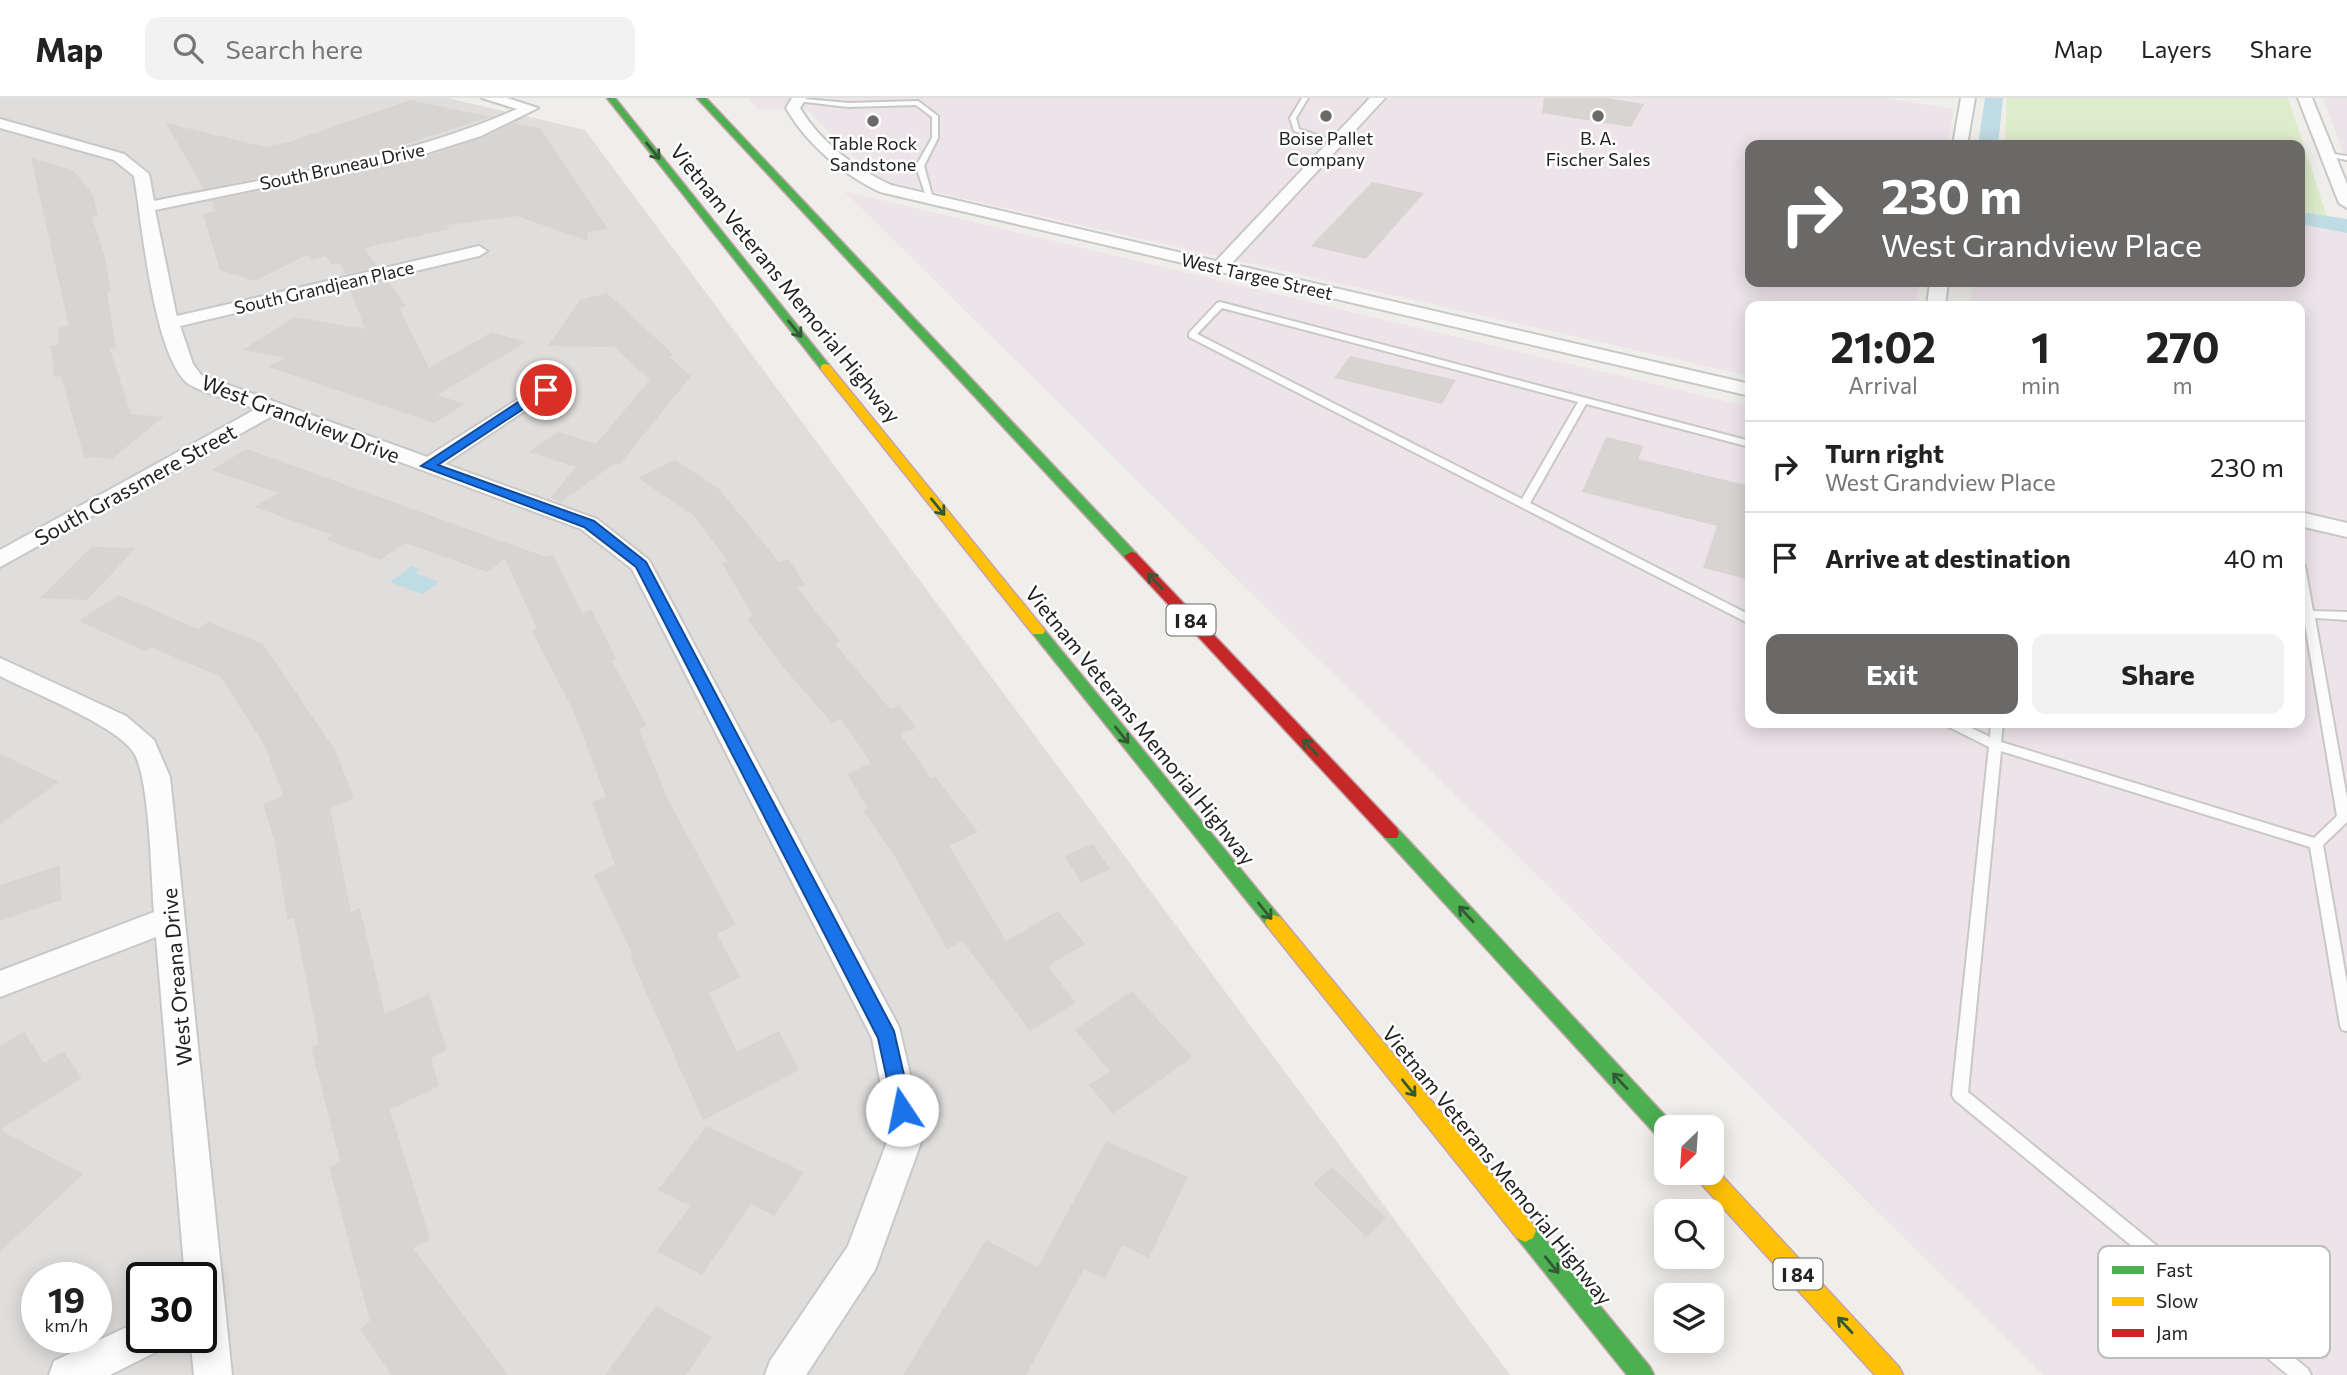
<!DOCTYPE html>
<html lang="en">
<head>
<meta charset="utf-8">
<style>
  body { margin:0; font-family:Commissioner,sans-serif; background:#f2f2f2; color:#222; height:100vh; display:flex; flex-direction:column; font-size:26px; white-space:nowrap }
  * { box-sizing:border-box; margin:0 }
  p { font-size:23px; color:#767676 }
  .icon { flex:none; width:38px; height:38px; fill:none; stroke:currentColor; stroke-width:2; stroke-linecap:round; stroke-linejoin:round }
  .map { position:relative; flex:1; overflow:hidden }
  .panel { position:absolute; left:1745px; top:203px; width:560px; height:427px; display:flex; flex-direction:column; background:#fff; border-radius:14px; box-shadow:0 4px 18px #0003 }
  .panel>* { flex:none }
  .top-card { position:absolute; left:1745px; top:42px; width:560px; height:147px; border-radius:14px; box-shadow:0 4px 18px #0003; background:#6a6968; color:#fff; overflow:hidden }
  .needle { width:46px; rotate:205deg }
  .fabs { position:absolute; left:1654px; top:1017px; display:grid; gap:14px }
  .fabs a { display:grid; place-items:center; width:70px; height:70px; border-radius:14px; background:#fff; box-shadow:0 4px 18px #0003; font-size:35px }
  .speed { position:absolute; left:21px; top:1164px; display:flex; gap:14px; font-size:35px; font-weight:700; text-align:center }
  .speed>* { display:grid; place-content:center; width:91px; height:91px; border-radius:50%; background:#fff; box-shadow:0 4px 18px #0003; line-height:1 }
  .speed small { font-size:18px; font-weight:400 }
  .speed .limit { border:4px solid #111; border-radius:10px; background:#fff; color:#111 }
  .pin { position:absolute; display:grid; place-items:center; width:60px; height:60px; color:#fff; margin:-30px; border:4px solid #fff; border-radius:50%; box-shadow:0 2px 7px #0007 }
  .me { position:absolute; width:77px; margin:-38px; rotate:349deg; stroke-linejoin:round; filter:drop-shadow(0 0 5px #0008) }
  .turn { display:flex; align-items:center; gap:24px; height:147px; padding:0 21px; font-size:32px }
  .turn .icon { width:91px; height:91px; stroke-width:2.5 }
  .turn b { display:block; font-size:49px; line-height:60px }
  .eta { display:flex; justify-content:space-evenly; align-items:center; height:119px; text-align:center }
  .eta b { font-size:42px; font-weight:700; line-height:49px }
  .action { display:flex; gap:14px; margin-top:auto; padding:14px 21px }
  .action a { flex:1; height:80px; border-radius:14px; background:#6a6968; color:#fff; font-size:28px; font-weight:700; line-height:80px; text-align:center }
  .action a+a { background:#f2f2f2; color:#222 }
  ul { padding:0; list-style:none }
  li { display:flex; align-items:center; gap:21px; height:91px; padding:0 21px; border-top:2px solid #e0e0e0 }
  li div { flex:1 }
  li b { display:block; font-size:26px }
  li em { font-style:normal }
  header { display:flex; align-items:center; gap:42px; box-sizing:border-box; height:98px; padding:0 35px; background:#fff; border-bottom:2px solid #e0e0e0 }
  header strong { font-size:33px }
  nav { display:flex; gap:38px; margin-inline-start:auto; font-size:24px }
  .search { width:490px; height:63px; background:#f2f2f2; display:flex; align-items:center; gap:18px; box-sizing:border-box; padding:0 24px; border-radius:14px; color:#767676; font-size:26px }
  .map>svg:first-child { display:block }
  .residential { fill:#dfdedc; fill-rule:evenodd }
  .industrial { fill:#ede4e9 }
  .grass { fill:#ddeccb }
  .water { fill:#bfdbe3 }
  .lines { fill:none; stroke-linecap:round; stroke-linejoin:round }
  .canal { fill:#bfdbe3; fill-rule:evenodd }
  .building { fill:#d7d4d2 }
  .lane-casing { stroke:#c9c8c7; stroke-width:4 }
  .street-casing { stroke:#c9c8c7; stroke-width:4 }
  .fast-casing { stroke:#c5a2ac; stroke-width:3 }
  .slow-casing { stroke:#c5a2ac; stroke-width:3 }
  .jam-casing { stroke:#c5a2ac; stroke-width:3 }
  .lane { fill:#fdfcfc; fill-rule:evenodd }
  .street { fill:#fdfcfc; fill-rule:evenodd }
  .fast { fill:#4caf50; fill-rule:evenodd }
  .slow { fill:#ffc107; fill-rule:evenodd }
  .jam { fill:#c62828; fill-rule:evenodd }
  .oneway { stroke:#335a34 }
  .route { fill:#1a73e8; stroke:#114b97; stroke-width:2 }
  .poi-dot { fill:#6a6968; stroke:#fff; stroke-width:2.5 }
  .labels { text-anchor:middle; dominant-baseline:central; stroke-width:5; stroke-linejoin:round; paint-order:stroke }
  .far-poi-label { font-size:18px; fill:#222; stroke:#fff }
  .far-street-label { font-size:18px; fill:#222; stroke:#fff }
  .shield { fill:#fff; stroke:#646464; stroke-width:2 }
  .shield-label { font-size:19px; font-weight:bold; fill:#222 }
  .street-label { font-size:21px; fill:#222; stroke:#fff }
  .key { fill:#fff; stroke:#bdbdbd; stroke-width:2 }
  .key-label { font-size:19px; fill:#222 }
</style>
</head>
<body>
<header>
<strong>Map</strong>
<div class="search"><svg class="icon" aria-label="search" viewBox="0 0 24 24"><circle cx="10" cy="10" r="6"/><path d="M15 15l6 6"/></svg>Search here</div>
<nav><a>Map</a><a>Layers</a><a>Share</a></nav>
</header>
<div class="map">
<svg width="2347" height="1277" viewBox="0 0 2347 1277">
  <rect width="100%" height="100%" fill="#f0eeeb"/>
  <!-- residential -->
  <path class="residential" d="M0,0H448L585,32L1510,1277H0ZM37,1180H96V1239H37ZM142,1180H201V1239H142Z"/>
  <!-- industrial -->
  <path class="industrial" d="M748,0H1885L1954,11L1947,47H1750V184H1920L1915,208H1750V278L876,81L805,10L759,12Z
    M2323,0H2347V65Z
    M844,93L1750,309V625H2300V208H1970L1973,184H2300V120L2347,128V1277H2043Z"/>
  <!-- grass -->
  <path class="grass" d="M2007,0H2288L2329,125L2300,120V47H2005Z"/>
  <!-- water -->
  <path class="water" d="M412,468L420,471L415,475L439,484L422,496L390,484Z"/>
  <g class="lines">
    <!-- canal -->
    <path class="canal" d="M1985,0H2003L1998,47H1978Z
      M2300,114L2347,121V135L2300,126Z"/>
  </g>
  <!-- building -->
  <path class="building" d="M1544,0H1607L1644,6L1631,29L1542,15Z
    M410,2L490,19L384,53L204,91L166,25L265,49L287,45Z
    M514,25L540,30L608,131L587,134L588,143L517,118L447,127L449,131L364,150L378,169L345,176L340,165L332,167L326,158L311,162L307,157L255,183L220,172L203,116L216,113L211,103L422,60L482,40Z
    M31,60L73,72L93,97L98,118L92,119L105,160L111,193L107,194L116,250L110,251L131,316L163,319L112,361L84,359L61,278L54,279L51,248L59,246L58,230L69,228Z
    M1372,84L1424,95L1366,161L1311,148Z
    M387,182L406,208L399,210L429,270L492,234L526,244L437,297L465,306L434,325L268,269L285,260L243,252L294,219L365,231L350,191Z
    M607,195L674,257L669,259L691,278L619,367L615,365L560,405L551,399L576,369L529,354L558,334L596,346L650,282L614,249L548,248L580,202Z
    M1350,258L1456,282L1442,306L1334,280Z
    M1606,339L1644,348L1638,361L1750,388V482L1703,470L1717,428L1582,394Z
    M247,351L484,437L546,459L553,457L582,515L591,512L605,538L616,561L612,563L647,628L639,631L667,700L736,827L717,836L740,879L709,895L737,954L779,933L799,972L703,1022L630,858L633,857L594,777L615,767L592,704L606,699L574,614L532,533L537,531L505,461L487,474L405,445L380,462L326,441L332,437L255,409L278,395L212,372Z
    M675,362L719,391L779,464L788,461L806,487L797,490L840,543L835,546L890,611L899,607L916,630L900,636L931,680L935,678L978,734L949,748L1006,843L1058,813L1085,846L1048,868L1076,905L1030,933L962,843L947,851L895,759L863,712L868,710L847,676L871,665L841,621L832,625L782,568L747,520L753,518L722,465L728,464L694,418L638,380Z
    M91,449L136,450L87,502L40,500Z
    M119,497L198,531L208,524L263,546L335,652L354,700L330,710L351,814L360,810L385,916L429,896L447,952L431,960L439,988L390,1012L430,1141L413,1150L508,1277H391L360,1231L370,1223L329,1069L340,1063L311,949L319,946L294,820L288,822L275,744L263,706L283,698L266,650L221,579L151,549L146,553L78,523Z
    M0,656L59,684L0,726Z
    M1093,746L1110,771L1081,784L1064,758Z
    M60,767L61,802L0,823V787Z
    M1132,893L1192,959L1113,1016L1089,987L1110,973L1075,932Z
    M24,934L44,965L63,953L82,980L0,1032L83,1076L0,1154V948Z
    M706,1028L804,1074L774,1118L751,1106L702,1177L657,1153L690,1108L658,1092Z
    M1106,1043L1188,1079L1149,1160L1122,1147L1105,1181L1084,1171L1026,1277H903L986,1142L1038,1169Z
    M1332,1069L1386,1120L1366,1139L1313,1086Z
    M656,1208L712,1239L686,1277H605Z"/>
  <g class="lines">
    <defs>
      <path id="lane" d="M794,0L848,5L918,3L938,18V40L924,68L934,104L927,102L916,68L932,40V19L916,7L848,9L797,3Z
        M1302,0H1308L1296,20L1299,31L1337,44V46L1294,33L1290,20Z
        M2327,55L2347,58V62L2325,58L2323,57Z
        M1220,204L1750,343V349L1586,306L1530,405L1750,517V526L1189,239V235L1217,205ZM1222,210L1578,304L1522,401L1197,236Z
        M2300,465L2305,468L2313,513L2347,514V522L2315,520L2347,700V724L2323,747L2347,885V933L2342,932L2340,927L2310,749L2001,653L1968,994L2308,1271L2311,1277H2288L1955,1002L1952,997L1989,649L1947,628L1945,625H1961L1990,639L1991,625H2003L2001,644L2314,740L2337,718L2300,496Z"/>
      <path id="street" d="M482,0H507L538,10L481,38L421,57L155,112L176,215L177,218L479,148L487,153L479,158L180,228L193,266L201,277L427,359L539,288H553L556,292L445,366L597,421L649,462L899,929L924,1036L875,1172L806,1277H765L770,1263L848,1148L890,1036L872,940L632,471L581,431L274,317L0,469V452L256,311C240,305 198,294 186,284C153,252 142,125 134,78L114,62L0,30V21L124,56L149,76L154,103C276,78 403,62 517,11Z
        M792,0H806L800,10C820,44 856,71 891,87L1216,163L1370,0H1385L1231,166L1750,286V298L880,94C843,76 807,47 786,10Z
        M1961,0H1975L1967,47H1953Z
        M2298,0H2312L2347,86V110L2339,105Z
        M1930,184H1948L1945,208H1927Z
        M2300,414L2347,425V439L2300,428Z
        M0,560L126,618L154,642L170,679L232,1277H194L190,1239H201V1180H185L156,839L0,899V873L154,814C151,779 150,682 134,655C118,628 31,594 0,578Z
        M142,1222V1239H166L160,1252L110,1277H49L54,1263Z"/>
      <path id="fast" d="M607,0H615L829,267V271H821Z
        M697,0H706L1136,455L1138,458L1136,461H1126Z
        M1038,528L1043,530L1280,819L1283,824L1280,829L1274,831L1268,829L1033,536L1031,533Z
        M1391,729L1397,730L1673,1026L1674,1029H1666V1042L1659,1040L1385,740L1383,735L1385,730Z
        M1525,1122L1533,1126L1650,1269L1654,1277H1627L1517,1140L1514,1133L1517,1126Z"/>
      <path id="slow" d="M825,266L829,267L1043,530L1045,533L1043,536H1033L821,271V267Z
        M1274,817L1280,819L1533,1126L1536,1133L1533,1140L1525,1144L1517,1140L1268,829L1265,824L1268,819Z
        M1712,1067L1899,1269L1903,1277H1875L1697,1081L1694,1074H1712Z"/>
      <path id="jam" d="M1131,454L1136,455L1397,730L1399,735L1397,740H1385L1126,461L1124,458Z"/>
    </defs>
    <!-- lane casing -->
    <use href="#lane" class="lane-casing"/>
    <!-- street casing -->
    <use href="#street" class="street-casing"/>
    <!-- fast casing -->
    <use href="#fast" class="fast-casing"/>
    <!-- slow casing -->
    <use href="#slow" class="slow-casing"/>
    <!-- jam casing -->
    <use href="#jam" class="jam-casing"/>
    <!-- lane -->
    <use href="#lane" class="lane"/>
    <!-- street -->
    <use href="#street" class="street"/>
    <!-- fast -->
    <use href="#fast" class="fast"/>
    <!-- slow -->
    <use href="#slow" class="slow"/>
    <!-- jam -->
    <use href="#jam" class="jam"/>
  </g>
  <!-- one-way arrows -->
  <defs><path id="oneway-shaft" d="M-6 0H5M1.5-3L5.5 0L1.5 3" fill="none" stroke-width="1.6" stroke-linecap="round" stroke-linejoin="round" transform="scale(1.75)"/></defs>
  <g class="oneway">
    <use href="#oneway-shaft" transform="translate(653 53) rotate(51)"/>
    <use href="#oneway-shaft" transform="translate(795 231) rotate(51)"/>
    <use href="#oneway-shaft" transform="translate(938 409) rotate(51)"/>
    <use href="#oneway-shaft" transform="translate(1155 483) rotate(-133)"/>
    <use href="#oneway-shaft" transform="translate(1122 637) rotate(51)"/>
    <use href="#oneway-shaft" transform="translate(1310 649) rotate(-133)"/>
    <use href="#oneway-shaft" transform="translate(1265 813) rotate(51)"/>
    <use href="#oneway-shaft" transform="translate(1466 816) rotate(-133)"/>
    <use href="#oneway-shaft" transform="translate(1620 983) rotate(-133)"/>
    <use href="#oneway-shaft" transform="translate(1409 990) rotate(51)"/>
    <use href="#oneway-shaft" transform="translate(1552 1167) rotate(51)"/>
    <use href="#oneway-shaft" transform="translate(1845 1227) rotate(-133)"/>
  </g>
  <!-- route -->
  <path class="route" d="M541,289L552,292L438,367L594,423L646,464L894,933L912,1012L909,1018L902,1021L895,1018L878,940L636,469L584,429L421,368Z"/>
  <!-- markers -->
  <g class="poi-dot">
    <circle cx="1326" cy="18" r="7"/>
    <circle cx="1598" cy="18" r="7"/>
    <circle cx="873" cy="23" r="7"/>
  </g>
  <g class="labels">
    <!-- far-poi labels -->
    <g class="far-poi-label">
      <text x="1326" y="40">Boise Pallet<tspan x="1326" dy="21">Company</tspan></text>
      <text x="1598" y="40">B. A.<tspan x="1598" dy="21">Fischer Sales</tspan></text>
      <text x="873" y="45">Table Rock<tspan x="873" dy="21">Sandstone</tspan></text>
    </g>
    <!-- far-street labels -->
    <g class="far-street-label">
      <text transform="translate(342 68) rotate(-12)">South Bruneau Drive</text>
      <text transform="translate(1257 178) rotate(13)">West Targee Street</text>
      <text transform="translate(324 189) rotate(-13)">South Grandjean Place</text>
    </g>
    <!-- shield labels -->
    <g class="shield">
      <rect x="1166.5" y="506.5" width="49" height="31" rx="5"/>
      <rect x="1773.5" y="1160.5" width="49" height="31" rx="5"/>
    </g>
    <g class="shield-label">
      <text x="1191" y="522">I 84</text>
      <text x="1798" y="1176">I 84</text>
    </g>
    <!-- street labels -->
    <g class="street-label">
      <text transform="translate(786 185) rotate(51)">Vietnam Veterans Memorial Highway</text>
      <text transform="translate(301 320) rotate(21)">West Grandview Drive</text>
      <text transform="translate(135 386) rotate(-29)">South Grassmere Street</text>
      <text transform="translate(1141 627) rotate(51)">Vietnam Veterans Memorial Highway</text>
      <text transform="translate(176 879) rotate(-95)">West Oreana Drive</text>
      <text transform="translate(1498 1067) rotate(51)">Vietnam Veterans Memorial Highway</text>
    </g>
  </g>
  <!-- legend -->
  <rect x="2098" y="1148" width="232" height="112" rx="10" class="key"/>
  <rect x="2112" y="1168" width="32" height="8" fill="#4caf50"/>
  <rect x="2112" y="1199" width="32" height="9" fill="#ffc107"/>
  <rect x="2112" y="1231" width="32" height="8" fill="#c62828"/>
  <g class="key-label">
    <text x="2156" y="1179">Fast</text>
    <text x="2156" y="1210">Slow</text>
    <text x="2156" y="1242">Jam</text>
  </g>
</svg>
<div class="fabs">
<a><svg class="needle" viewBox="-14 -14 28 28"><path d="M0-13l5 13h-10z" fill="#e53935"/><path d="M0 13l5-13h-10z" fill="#767676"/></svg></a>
<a><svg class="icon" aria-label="search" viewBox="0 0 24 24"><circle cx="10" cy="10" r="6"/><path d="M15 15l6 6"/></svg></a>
<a><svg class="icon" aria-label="layers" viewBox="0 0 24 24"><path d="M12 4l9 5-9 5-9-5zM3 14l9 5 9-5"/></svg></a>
</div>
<div class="speed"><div>19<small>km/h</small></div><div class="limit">30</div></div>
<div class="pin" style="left:546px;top:292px;background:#d93025"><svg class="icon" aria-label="arrive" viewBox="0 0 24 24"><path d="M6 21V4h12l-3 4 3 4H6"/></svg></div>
<svg class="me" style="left:902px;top:1012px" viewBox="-20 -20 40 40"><circle r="19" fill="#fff"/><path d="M0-13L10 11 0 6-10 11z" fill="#1a73e8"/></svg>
<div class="top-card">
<div class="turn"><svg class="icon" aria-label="right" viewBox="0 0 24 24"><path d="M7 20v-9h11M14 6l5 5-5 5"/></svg><div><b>230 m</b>West Grandview Place</div></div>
</div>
<section class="panel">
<div class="eta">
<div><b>21:02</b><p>Arrival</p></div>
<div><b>1</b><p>min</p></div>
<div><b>270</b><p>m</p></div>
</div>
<ul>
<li><svg class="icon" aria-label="right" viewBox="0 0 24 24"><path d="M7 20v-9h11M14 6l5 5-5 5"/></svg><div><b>Turn right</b><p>West Grandview Place</p></div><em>230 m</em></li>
<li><svg class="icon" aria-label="arrive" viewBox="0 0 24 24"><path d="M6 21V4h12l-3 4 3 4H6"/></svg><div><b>Arrive at destination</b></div><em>40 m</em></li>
</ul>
<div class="action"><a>Exit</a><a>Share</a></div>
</section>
</div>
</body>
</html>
